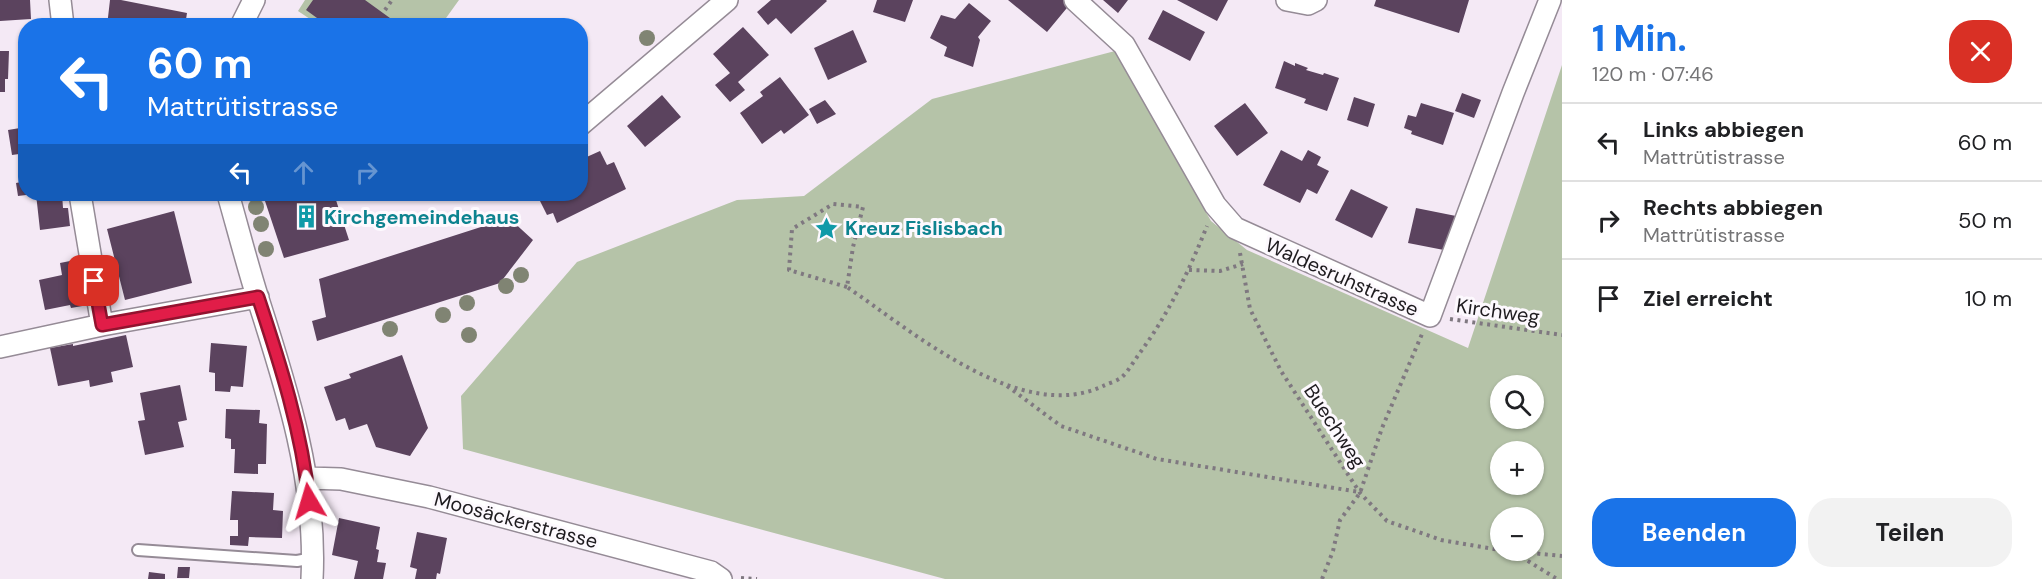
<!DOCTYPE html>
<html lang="de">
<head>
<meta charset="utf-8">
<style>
  body { margin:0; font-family:"DM Sans",sans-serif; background:#f2f2f2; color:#202124; height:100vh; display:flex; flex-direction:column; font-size:22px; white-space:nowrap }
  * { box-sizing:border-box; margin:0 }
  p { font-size:20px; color:#757577 }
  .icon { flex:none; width:33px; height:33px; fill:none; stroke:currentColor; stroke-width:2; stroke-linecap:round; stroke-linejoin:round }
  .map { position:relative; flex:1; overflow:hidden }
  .details { display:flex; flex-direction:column; background:#fff; width:480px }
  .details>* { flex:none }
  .hud { position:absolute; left:18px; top:18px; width:570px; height:183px; border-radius:24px; box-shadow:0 2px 4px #0004; background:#1a73e8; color:#fff; overflow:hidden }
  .buttons { position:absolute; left:1490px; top:375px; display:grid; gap:12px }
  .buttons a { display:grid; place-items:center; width:54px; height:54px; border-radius:50%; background:#fff; box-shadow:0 2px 4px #0004; font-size:30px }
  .pin { position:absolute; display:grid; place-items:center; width:51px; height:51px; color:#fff; margin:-26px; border-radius:12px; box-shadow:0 3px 9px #0006 }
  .me { position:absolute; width:66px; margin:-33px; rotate:353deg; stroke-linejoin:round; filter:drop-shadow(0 0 4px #0008) }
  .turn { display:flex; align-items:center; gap:21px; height:126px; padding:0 30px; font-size:27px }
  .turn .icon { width:78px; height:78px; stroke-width:2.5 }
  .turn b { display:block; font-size:42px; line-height:51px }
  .lanes { display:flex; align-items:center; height:57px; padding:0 30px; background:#0003; justify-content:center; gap:30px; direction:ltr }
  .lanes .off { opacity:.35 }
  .round { display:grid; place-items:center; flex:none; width:63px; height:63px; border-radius:24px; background:#f2f2f2 }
  .overview { display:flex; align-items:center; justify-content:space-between; height:102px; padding:0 30px }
  h1 { font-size:36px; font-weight:700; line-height:45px; color:#1a73e8 }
  .cta { display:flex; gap:12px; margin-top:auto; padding:12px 30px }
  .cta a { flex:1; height:69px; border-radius:24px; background:#1a73e8; color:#fff; font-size:24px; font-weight:700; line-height:69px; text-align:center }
  .cta a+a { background:#f2f2f2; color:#202124 }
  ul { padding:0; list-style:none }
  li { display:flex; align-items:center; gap:18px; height:78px; padding:0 30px; border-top:2px solid #e0e0e0 }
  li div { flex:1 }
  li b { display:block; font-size:22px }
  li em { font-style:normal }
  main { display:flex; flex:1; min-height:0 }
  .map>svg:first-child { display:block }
  .green { fill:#b5c3a8; fill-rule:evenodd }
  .building { fill:#5b435e }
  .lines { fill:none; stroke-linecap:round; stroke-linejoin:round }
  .service-casing { stroke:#958b96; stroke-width:14 }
  .minor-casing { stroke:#958b96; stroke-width:24 }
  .path { stroke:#7f7880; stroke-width:4; stroke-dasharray:3 4.5; stroke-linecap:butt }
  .service { stroke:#fff; stroke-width:10 }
  .minor { stroke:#fff; stroke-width:21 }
  .tree { fill:#808473 }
  .route-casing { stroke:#92132f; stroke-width:15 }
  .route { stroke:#e11d48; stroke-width:10 }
  .labels { text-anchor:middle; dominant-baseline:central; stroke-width:6; stroke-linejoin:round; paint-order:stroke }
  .culture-label { font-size:20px; font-weight:bold; fill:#0d838f; stroke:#fdf9fe; text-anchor:start }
  .street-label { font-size:20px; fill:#1e1b1f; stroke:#fdf9fe }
</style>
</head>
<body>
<main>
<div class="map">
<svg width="1562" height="579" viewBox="0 0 1562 579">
  <rect width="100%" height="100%" fill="#f4e9f5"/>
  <!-- green -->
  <path class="green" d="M305,0H459L441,25H319L298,11Z
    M1115,51L1211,221L1247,250L1468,348L1562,65V579H945L463,449L461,396L577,262L737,200L804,196L932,99ZM1500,386H1533V418H1500ZM1500,452H1533V484H1500ZM1500,518H1533V550H1500Z"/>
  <!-- building -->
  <path class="building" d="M0,0H30L31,19L0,21Z
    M110,0H121L187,13L185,26H107Z
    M313,0H365L401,26H328L306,10Z
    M771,0H826L827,1L791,34L776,18L768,25L757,12Z
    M877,0H913L905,22L873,12Z
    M1008,0H1068L1071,3L1047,32Z
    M1103,0H1128L1118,13Z
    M1177,0H1228L1217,21Z
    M1376,0H1469L1459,33L1374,6Z
    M969,3L991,21L978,37L980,40L973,67L944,56L947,47L930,38L941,15L955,19Z
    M1163,10L1205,32L1190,61L1148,39Z
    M743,27L769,55L738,82L745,90L730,102L715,85L730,73L713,54Z
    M853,30L867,62L828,80L814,48Z
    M0,51H9L8,79H5V92H0Z
    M1284,61L1295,66V63L1308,68L1306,70L1323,75L1324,73L1339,78L1327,111L1304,103L1306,99L1275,88Z
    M780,77L809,115L784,134L781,130L762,144L740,113L763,96L760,92Z
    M1462,93L1481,100L1474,118L1455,111Z
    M662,95L681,117L645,147L627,126Z
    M1354,97L1375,104L1368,127L1347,120Z
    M825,100L836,114L817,124L809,109Z
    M1245,103L1268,133L1237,156L1214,126Z
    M1421,103L1454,113L1443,145L1411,134L1412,131L1404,128L1408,115L1416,117Z
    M26,127V171H22L19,154L12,155L8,130Z
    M1281,150L1302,161L1308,150L1321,157L1317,165L1329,171L1317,194L1307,189L1300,203L1263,185Z
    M600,151L607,165L614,162L626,189L557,223L553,213L547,215L537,195L580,194V160Z
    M26,181V195L18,196L16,183Z
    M1351,189L1388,207L1372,238L1335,220Z
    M36,194H62L63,208H68L70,226L40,230Z
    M267,194H334L349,240L284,258L263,195Z
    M1416,208L1456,216L1449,251L1408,243Z
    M174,211L192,283L125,300L107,229Z
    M509,218L533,240L500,283L317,341L312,321L326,317L319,279Z
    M80,259L88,305L71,308L70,305L45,310L39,280L62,275L60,263Z
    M126,335L133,367L111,372L113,382L90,387L89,380L58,386L50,348L73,344V346Z
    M211,343L247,346L243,387L231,386L230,392L215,391V373L209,372Z
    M402,355L428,428L410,456L376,447L367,424L349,430L345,418L336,421L324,387L351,378L349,374Z
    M180,385L187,420L178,422L184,447L145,455L138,421L145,420L140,393Z
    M226,409L260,410L259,423L267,424L266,464H258V474L234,473L235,449H231V439L225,438Z
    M232,491L274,493L273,510L283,511L282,538L249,537L248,546L230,545V536H238V520H230Z
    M339,518L380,527L376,549L379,550L377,562L386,563L383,579H354L358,561L332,555Z
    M417,532L447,538L440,574L437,573L436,579H415L417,569L410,567Z
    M178,567H190L189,578H177Z
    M149,572L165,574V579H148Z"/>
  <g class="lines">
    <defs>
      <path id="service" d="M138,550L297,561L313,558"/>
      <path id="minor" d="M60,0L63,26
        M1075,0L1124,45L1215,205L1235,228L1430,316L1513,93L1550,0
        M1287,0L1308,4L1316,0
        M241,26L254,0
        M580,125L727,0
        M80,194L102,325
        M228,194C238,229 247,264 258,299C287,389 317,483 312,579
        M0,347L102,325L258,297
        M307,478L341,479L429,497L711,572L721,579"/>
    </defs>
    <!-- service casing -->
    <use href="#service" class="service-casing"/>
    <!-- minor casing -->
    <use href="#minor" class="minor-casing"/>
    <!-- path -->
    <path class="path" d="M385,10L392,0
      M1240,253L1250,309L1281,371L1360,493L1387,521L1441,540L1500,550
      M1189,270L1220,271L1243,264
      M847,287L789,270L792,229L833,204L863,207L853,247L847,287C912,331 1020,425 1103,386C1109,383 1118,381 1123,376C1129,370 1134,361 1139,354C1168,315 1189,271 1207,226
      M1450,319L1562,335
      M1007,386L1061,426L1157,459L1359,492
      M1500,550L1562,556
      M1515,553L1557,579
      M741,578L757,579
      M1322,579L1333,551L1340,520L1360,493L1382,428L1422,334"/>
    <!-- service -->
    <use href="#service" class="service"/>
    <!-- minor -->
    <use href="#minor" class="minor"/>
  </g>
  <!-- trees -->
  <g class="tree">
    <circle cx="647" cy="38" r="8"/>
    <circle cx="256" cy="207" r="8"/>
    <circle cx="261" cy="224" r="8"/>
    <circle cx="266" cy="249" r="8"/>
    <circle cx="521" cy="275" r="8"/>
    <circle cx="506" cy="286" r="8"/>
    <circle cx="467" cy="303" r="8"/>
    <circle cx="443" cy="315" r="8"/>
    <circle cx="390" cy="329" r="8"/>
    <circle cx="469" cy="335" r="8"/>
  </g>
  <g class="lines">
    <defs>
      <path id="route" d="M94,281L102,325L258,297C280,363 302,432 309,501"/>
    </defs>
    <!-- route casing -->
    <use href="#route" class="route-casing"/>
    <!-- route -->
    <use href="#route" class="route"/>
  </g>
  <!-- icons -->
  <defs>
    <symbol id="building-bare" viewBox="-9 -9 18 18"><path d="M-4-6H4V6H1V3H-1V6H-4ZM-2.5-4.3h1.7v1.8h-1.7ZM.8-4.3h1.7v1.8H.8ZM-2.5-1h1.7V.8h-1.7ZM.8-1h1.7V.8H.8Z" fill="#0f9aa8" stroke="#fdf9fe" stroke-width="2.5" paint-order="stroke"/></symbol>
    <symbol id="sight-bare" viewBox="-9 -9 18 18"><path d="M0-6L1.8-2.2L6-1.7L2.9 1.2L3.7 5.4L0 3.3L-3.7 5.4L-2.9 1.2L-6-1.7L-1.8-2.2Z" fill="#0f9aa8" stroke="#fdf9fe" stroke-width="2.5" paint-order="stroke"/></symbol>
  </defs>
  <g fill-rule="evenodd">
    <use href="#building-bare" x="290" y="200" width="33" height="33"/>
    <use href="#sight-bare" x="810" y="212" width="33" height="33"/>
  </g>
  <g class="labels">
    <!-- culture labels -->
    <g class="culture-label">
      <text x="324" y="217">Kirchgemeindehaus</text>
      <text x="845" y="228">Kreuz Fislisbach</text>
    </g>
    <!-- street labels -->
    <g class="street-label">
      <text transform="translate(1342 277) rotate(24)">Waldesruhstrasse</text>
      <text transform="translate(1498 311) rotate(8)">Kirchweg</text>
      <text transform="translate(1335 426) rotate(57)">Buechweg</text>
      <text transform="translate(516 520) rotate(15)">Moosäckerstrasse</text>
    </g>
  </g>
</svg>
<div class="buttons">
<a><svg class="icon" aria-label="search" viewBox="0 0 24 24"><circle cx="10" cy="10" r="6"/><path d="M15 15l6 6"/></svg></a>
<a>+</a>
<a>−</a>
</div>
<div class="pin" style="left:94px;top:281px;background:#d93025"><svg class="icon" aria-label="arrive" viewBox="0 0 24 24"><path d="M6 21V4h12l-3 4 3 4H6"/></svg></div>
<svg class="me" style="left:309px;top:501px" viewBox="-20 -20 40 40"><path d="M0-17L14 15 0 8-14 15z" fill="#e11d48" stroke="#fff" stroke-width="4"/></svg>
<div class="hud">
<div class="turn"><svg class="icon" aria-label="left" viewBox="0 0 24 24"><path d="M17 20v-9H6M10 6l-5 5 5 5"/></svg><div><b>60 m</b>Mattrütistrasse</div></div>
<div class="lanes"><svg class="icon" aria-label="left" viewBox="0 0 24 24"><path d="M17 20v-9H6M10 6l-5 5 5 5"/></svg><svg class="icon off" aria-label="ahead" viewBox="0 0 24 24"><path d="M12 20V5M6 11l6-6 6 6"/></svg><svg class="icon off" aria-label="right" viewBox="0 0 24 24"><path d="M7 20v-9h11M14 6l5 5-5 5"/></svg></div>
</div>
</div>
<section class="details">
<div class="overview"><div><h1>1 Min.</h1><p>120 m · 07:46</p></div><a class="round" style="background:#d93025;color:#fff"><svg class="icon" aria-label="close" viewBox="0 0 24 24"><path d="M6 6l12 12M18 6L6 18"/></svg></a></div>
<ul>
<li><svg class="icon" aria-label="left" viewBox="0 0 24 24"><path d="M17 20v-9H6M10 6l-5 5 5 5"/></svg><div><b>Links abbiegen</b><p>Mattrütistrasse</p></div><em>60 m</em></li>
<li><svg class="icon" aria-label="right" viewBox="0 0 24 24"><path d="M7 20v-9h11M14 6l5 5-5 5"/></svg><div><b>Rechts abbiegen</b><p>Mattrütistrasse</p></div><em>50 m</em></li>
<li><svg class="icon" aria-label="arrive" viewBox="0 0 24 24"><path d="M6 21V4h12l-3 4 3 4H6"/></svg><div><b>Ziel erreicht</b></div><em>10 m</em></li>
</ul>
<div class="cta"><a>Beenden</a><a>Teilen</a></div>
</section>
</main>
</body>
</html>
